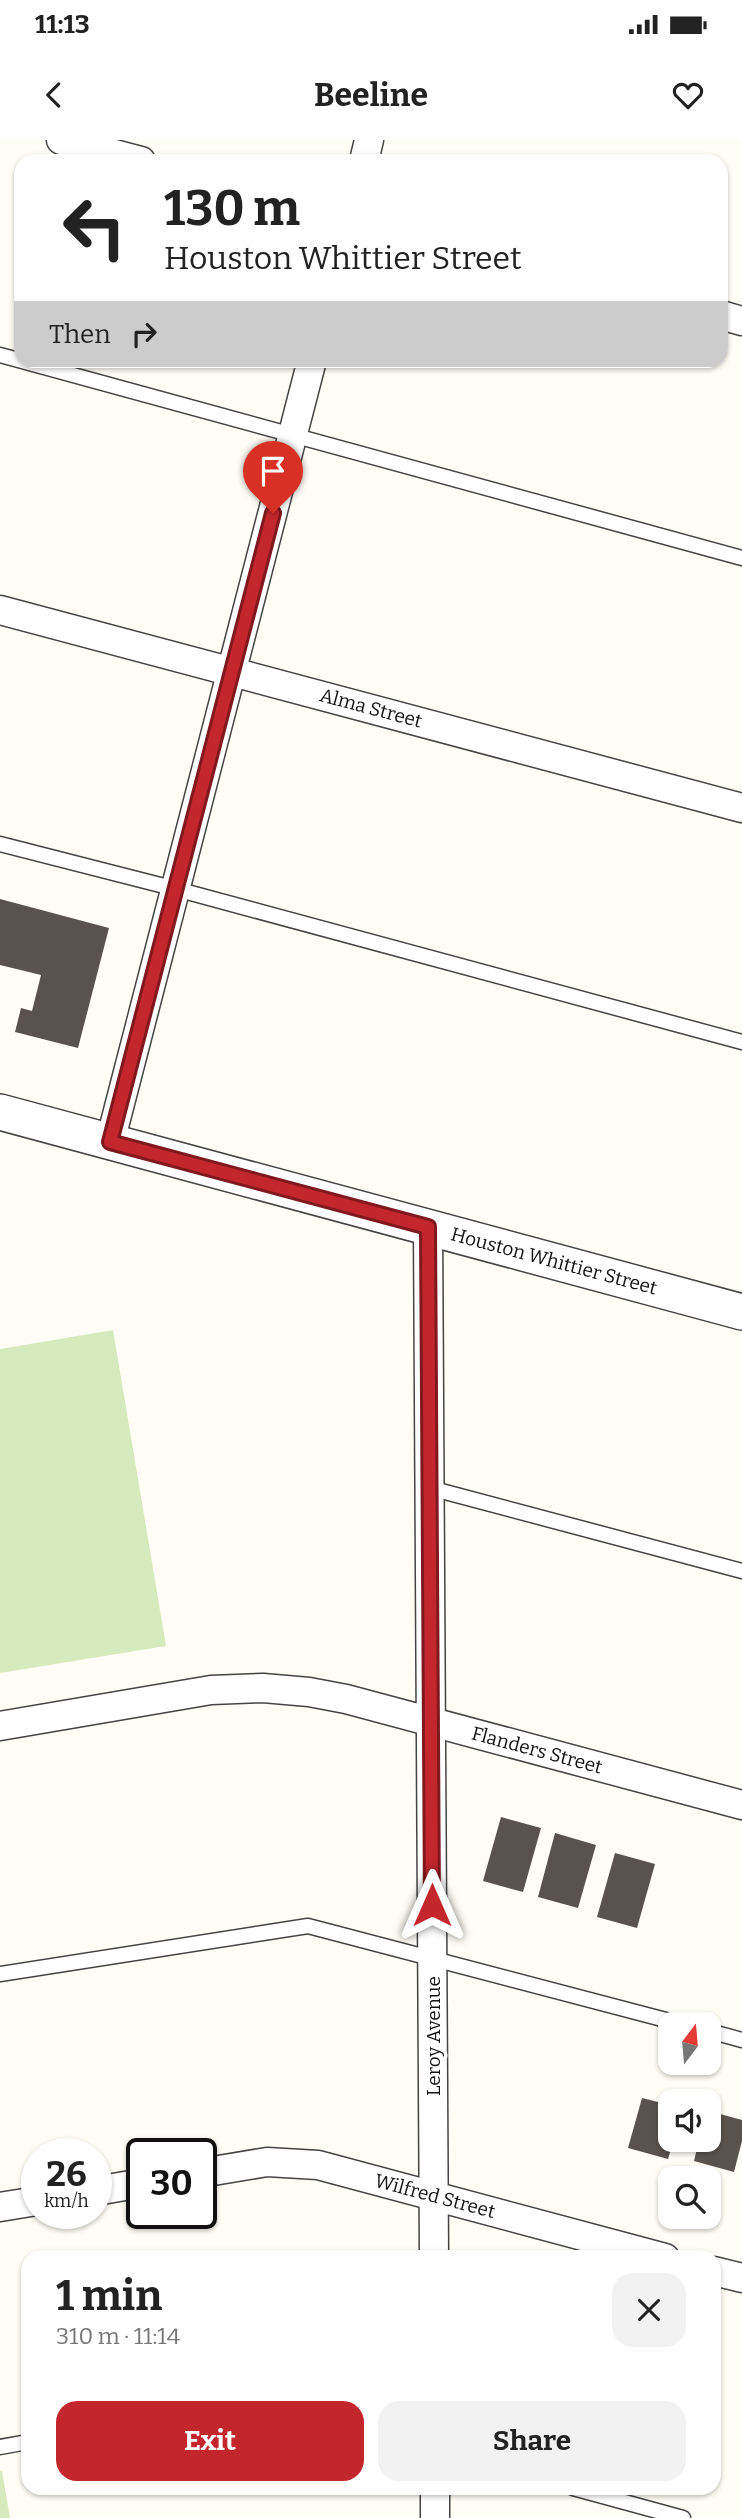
<!DOCTYPE html>
<html lang="en">
<head>
<meta charset="utf-8">
<style>
  body { margin:0; font-family:Bitter,serif; background:#f2f2f2; color:#222; height:100vh; display:flex; flex-direction:column; font-size:26px; white-space:nowrap }
  * { box-sizing:border-box; margin:0 }
  p { font-size:23px; color:#767676 }
  .icon { flex:none; width:38px; height:38px; fill:none; stroke:currentColor; stroke-width:2; stroke-linecap:round; stroke-linejoin:round }
  .map { position:relative; flex:1; overflow:hidden }
  .drawer { position:absolute; left:21px; top:2110px; width:700px; height:245px; display:flex; flex-direction:column; background:#fff; border-radius:21px; box-shadow:0 2px 5px #0004 }
  .drawer>* { flex:none }
  .hud { position:absolute; left:14px; top:14px; width:714px; height:214px; border-radius:21px; box-shadow:0 2px 5px #0004; background:#fff; color:#222; overflow:hidden }
  .needle { width:46px; rotate:16deg }
  .buttons { position:absolute; left:658px; top:1872px; display:grid; gap:14px }
  .buttons a { display:grid; place-items:center; width:63px; height:63px; border-radius:14px; background:#fff; box-shadow:0 2px 5px #0004; font-size:35px }
  .speed { position:absolute; left:21px; top:1998px; display:flex; gap:14px; font-size:35px; font-weight:700; text-align:center }
  .speed>* { display:grid; place-content:center; width:91px; height:91px; border-radius:50%; background:#fff; box-shadow:0 2px 5px #0004; line-height:1 }
  .speed small { font-size:18px; font-weight:400 }
  .speed .limit { border:4px solid #111; border-radius:10px; background:#fff; color:#111 }
  .pin { position:absolute; display:grid; place-items:center; width:60px; height:60px; color:#fff; margin:-72px -30px; border-radius:50% 50% 50% 0; rotate:-45deg; box-shadow:0 0 7px #0007 }
  .pin .icon { rotate:45deg }
  .me { position:absolute; width:77px; margin:-38px; rotate:0deg; stroke-linejoin:round; filter:drop-shadow(0 0 5px #0008) }
  .turn { display:flex; align-items:center; gap:24px; height:147px; padding:0 35px; font-size:32px }
  .turn .icon { width:91px; height:91px; stroke-width:2.5 }
  .turn b { display:block; font-size:49px; line-height:60px }
  .then { display:flex; align-items:center; height:66px; padding:0 35px; background:#0003; gap:14px; font-size:26px }
  .round { display:grid; place-items:center; flex:none; width:74px; height:74px; border-radius:21px; background:#f2f2f2 }
  .head { display:flex; align-items:center; justify-content:space-between; height:119px; padding:0 35px }
  h1 { font-size:42px; font-weight:700; line-height:52px }
  .button { display:flex; gap:14px; margin-top:auto; padding:14px 35px }
  .button a { flex:1; height:80px; border-radius:21px; background:#c4262e; color:#fff; font-size:28px; font-weight:700; line-height:80px; text-align:center }
  .button a+a { background:#f2f2f2; color:#222 }
  .status { display:flex; justify-content:space-between; align-items:center; height:49px; padding:0 35px; background:#fff; direction:ltr }
  .status svg { height:19px; fill:currentColor }
  header { display:flex; justify-content:space-between; align-items:center; height:91px; padding:0 35px; background:#fff; font-size:32px; font-weight:700 }
  .map>svg:first-child { display:block }
  .green { fill:#d5ebbd }
  .building { fill:#5a524d }
  .lines { fill:none; stroke-linecap:round; stroke-linejoin:round }
  .service-casing { stroke:#444; stroke-width:17 }
  .minor-casing { stroke:#444; stroke-width:31 }
  .tertiary-casing { stroke:#444; stroke-width:38 }
  .service { stroke:#fff; stroke-width:14 }
  .minor { stroke:#fff; stroke-width:28 }
  .tertiary { stroke:#fff; stroke-width:35 }
  .route-casing { stroke:#7f191e; stroke-width:18 }
  .route { stroke:#c4262e; stroke-width:12 }
  .labels { text-anchor:middle; dominant-baseline:central; stroke-width:7; stroke-linejoin:round; paint-order:stroke }
  .street-label { font-size:19px; fill:#111; stroke:#fff }
</style>
</head>
<body>
<div class="status"><b>11:13</b><svg viewBox="0 0 49 12"><path d="M0 12V9h3v3zM5 12V6h3v6zM10 12V3h3v9zM15 12V0h3v12zM26 1h20v11H26zM47 4h2v5h-2z"/></svg></div>
<header><svg class="icon" aria-label="back" viewBox="0 0 24 24"><path d="M15 5l-7 7 7 7"/></svg>Beeline<svg class="icon" aria-label="heart" viewBox="0 0 24 24"><path d="M12 20l-8-8c-3-5 5-10 8-4 3-6 11-1 8 4z"/></svg></header>
<div class="map">
<svg width="742" height="2378" viewBox="0 0 742 2378">
  <rect width="100%" height="100%" fill="#fffdf5"/>
  <!-- green -->
  <path class="green" d="M113,1190L166,1506L0,1533V1209Z
    M0,2331H2L10,2378H0Z"/>
  <!-- building -->
  <path class="building" d="M0,759L109,788L78,908L15,892L21,868L32,871L41,835L0,825Z
    M501,1677L541,1688L523,1752L483,1741Z
    M555,1693L596,1705L578,1768L538,1757Z
    M615,1713L655,1724L637,1788L597,1777Z
    M642,1958L670,1965V2000H674L668,2019L628,2008Z
    M709,1971L742,1980V2001L734,2032L694,2021L699,2000H709Z"/>
  <g class="lines">
    <defs>
      <path id="service" d="M0,215L742,418
        M0,704L176,749L742,902
        M430,1348L742,1431
        M0,1834L308,1786L685,1885
        M709,1891L742,1900
        M0,2307L28,2302
        M573,2348L683,2378"/>
      <path id="minor" d="M61,0L141,21
        M364,21L369,0
        M721,175L742,181
        M0,470L742,668
        M110,1002L312,220
        M428,1087L434,2118
        M0,1586L211,1550L263,1548L309,1552L346,1559L742,1665
        M201,2033L267,2022L318,2025L665,2118
        M96,2051L142,2043
        M0,2067L37,2061
        M714,2131L742,2138
        M435,2348V2378"/>
      <path id="tertiary" d="M0,972L742,1172"/>
    </defs>
    <!-- service casing -->
    <use href="#service" class="service-casing"/>
    <!-- minor casing -->
    <use href="#minor" class="minor-casing"/>
    <!-- tertiary casing -->
    <use href="#tertiary" class="tertiary-casing"/>
    <!-- service -->
    <use href="#service" class="service"/>
    <!-- minor -->
    <use href="#minor" class="minor"/>
    <!-- tertiary -->
    <use href="#tertiary" class="tertiary"/>
  </g>
  <g class="lines">
    <defs>
      <path id="route" d="M273,373L110,1002L428,1087L432,1765"/>
    </defs>
    <!-- route casing -->
    <use href="#route" class="route-casing"/>
    <!-- route -->
    <use href="#route" class="route"/>
  </g>
  <g class="labels">
    <!-- street labels -->
    <g class="street-label">
      <text transform="translate(371 568) rotate(15)">Alma Street</text>
      <text transform="translate(554 1121) rotate(15)">Houston Whittier Street</text>
      <text transform="translate(537 1610) rotate(15)">Flanders Street</text>
      <text transform="translate(433 1896) rotate(-90)">Leroy Avenue</text>
      <text transform="translate(435 2056) rotate(15)">Wilfred Street</text>
    </g>
  </g>
</svg>
<div class="buttons">
<a><svg class="needle" viewBox="-14 -14 28 28"><path d="M0-13l5 13h-10z" fill="#e53935"/><path d="M0 13l5-13h-10z" fill="#767676"/></svg></a>
<a><svg class="icon" aria-label="sound" viewBox="0 0 24 24"><path d="M4 9h4l5-4v14l-5-4H4zM17 9q2 3 0 6"/></svg></a>
<a><svg class="icon" aria-label="search" viewBox="0 0 24 24"><circle cx="10" cy="10" r="6"/><path d="M15 15l6 6"/></svg></a>
</div>
<div class="speed"><div>26<small>km/h</small></div><div class="limit">30</div></div>
<div class="pin" style="left:273px;top:373px;background:#d93025"><svg class="icon" aria-label="arrive" viewBox="0 0 24 24"><path d="M6 21V4h12l-3 4 3 4H6"/></svg></div>
<svg class="me" style="left:432px;top:1765px" viewBox="-20 -20 40 40"><path d="M0-17L14 15 0 8-14 15z" fill="#c4262e" stroke="#fff" stroke-width="4"/></svg>
<div class="hud">
<div class="turn"><svg class="icon" aria-label="left" viewBox="0 0 24 24"><path d="M17 20v-9H6M10 6l-5 5 5 5"/></svg><div><b>130 m</b>Houston Whittier Street</div></div>
<div class="then">Then<svg class="icon" aria-label="right" viewBox="0 0 24 24"><path d="M7 20v-9h11M14 6l5 5-5 5"/></svg></div>
</div>
<section class="drawer">
<div class="head"><div><h1>1 min</h1><p>310 m · 11:14</p></div><a class="round"><svg class="icon" aria-label="close" viewBox="0 0 24 24"><path d="M6 6l12 12M18 6L6 18"/></svg></a></div>
<div class="button"><a>Exit</a><a>Share</a></div>
</section>
</div>
</body>
</html>
